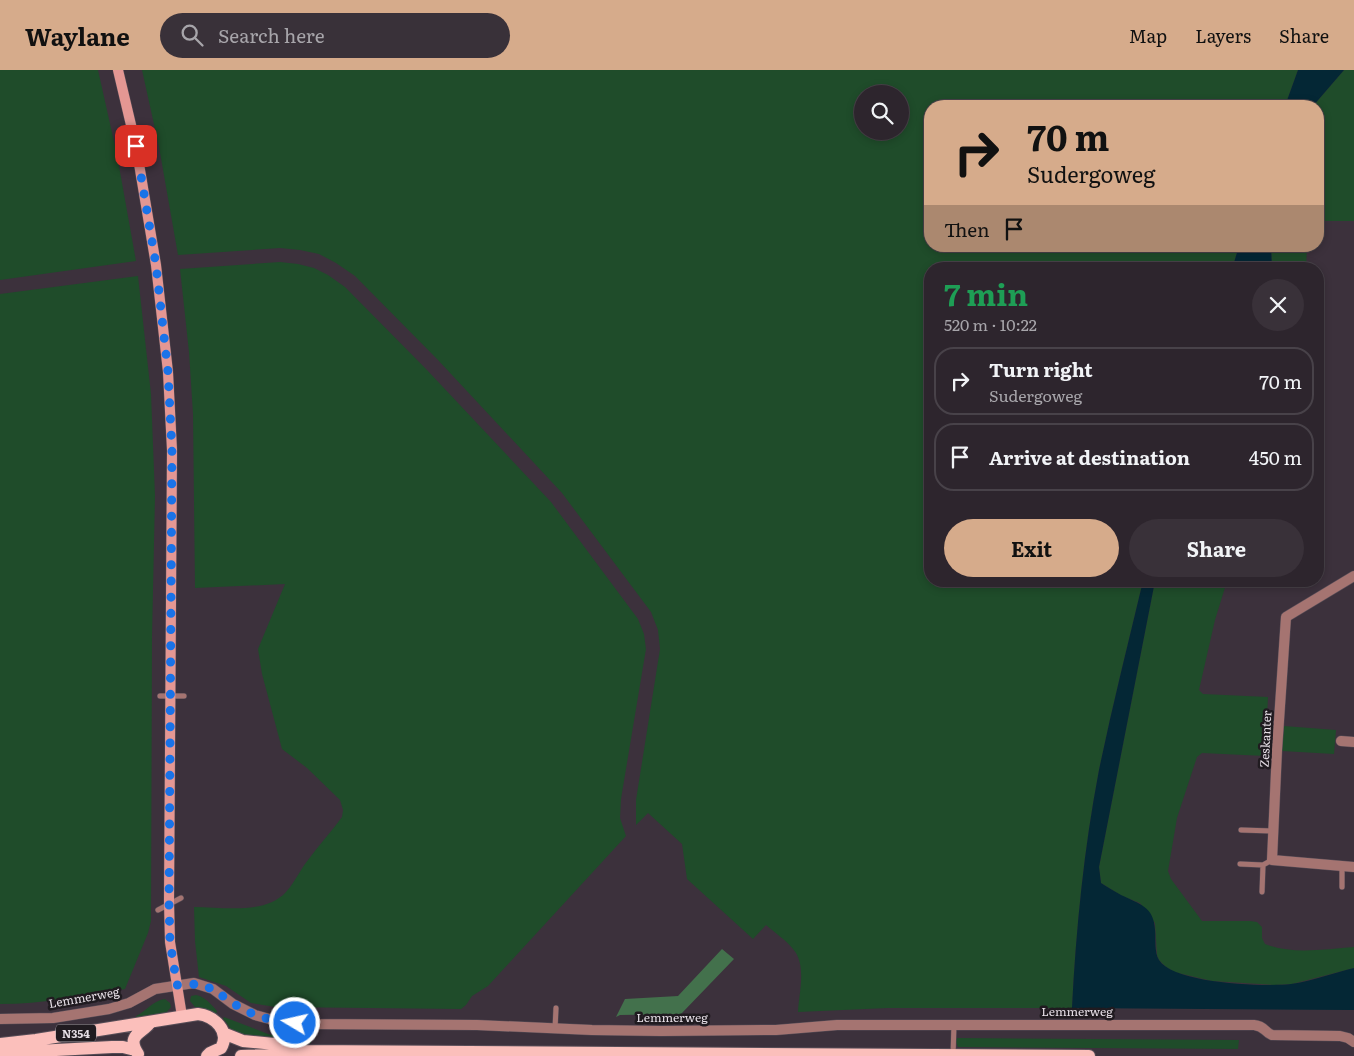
<!DOCTYPE html>
<html lang="en">
<head>
<meta charset="utf-8">
<style>
  body { margin:0; font-family:Literata,serif; background:#393139; color:#f1f3f6; height:100vh; display:flex; flex-direction:column; font-size:19px; white-space:nowrap }
  * { box-sizing:border-box; margin:0 }
  p { font-size:16px; color:#a7a5aa }
  .icon { flex:none; width:28px; height:28px; fill:none; stroke:currentColor; stroke-width:2; stroke-linecap:round; stroke-linejoin:round }
  .map { position:relative; flex:1; overflow:hidden }
  .side { position:absolute; left:924px; top:192px; width:400px; height:325px; display:flex; flex-direction:column; background:#2d252d; border-radius:20px; box-shadow:0 2px 8px #0003,0 0 0 1px #484249 }
  .side>* { flex:none }
  .guide { position:absolute; left:924px; top:30px; width:400px; height:152px; border-radius:20px; box-shadow:0 2px 8px #0003,0 0 0 1px #484249; background:#d6ab8b; color:#111; overflow:hidden }
  .controls { position:absolute; left:854px; top:15px; display:grid; gap:10px }
  .controls a { display:grid; place-items:center; width:55px; height:55px; border-radius:50%; background:#2d252d; box-shadow:0 2px 8px #0003,0 0 0 1px #484249; font-size:25px }
  .pin { position:absolute; display:grid; place-items:center; width:42px; height:42px; color:#fff; margin:-21px; border-radius:10px; box-shadow:0 2px 8px #0006 }
  .me { position:absolute; width:55px; margin:-28px; rotate:279deg; stroke-linejoin:round; filter:drop-shadow(0 0 4px #0008) }
  .turn { display:flex; align-items:center; gap:18px; height:105px; padding:0 20px; font-size:22px }
  .turn .icon { width:65px; height:65px; stroke-width:2.5 }
  .turn b { display:block; font-size:35px; line-height:42px }
  .then { display:flex; align-items:center; height:48px; padding:0 20px; background:#0003; gap:10px; font-size:19px }
  .round { display:grid; place-items:center; flex:none; width:52px; height:52px; border-radius:26px; background:#393139 }
  .overview { display:flex; align-items:center; justify-content:space-between; height:85px; padding:0 20px }
  h1 { font-size:30px; font-weight:700; line-height:38px; color:#1e9e55 }
  .button { display:flex; gap:10px; margin-top:auto; padding:10px 20px }
  .button a { flex:1; height:58px; border-radius:30px; background:#d6ab8b; color:#111; font-size:20px; font-weight:700; line-height:58px; text-align:center }
  .button a+a { background:#393139; color:#f1f3f6 }
  ul { padding:0; list-style:none }
  li { display:flex; align-items:center; gap:15px; height:68px; margin:0 10px 8px; padding:0 10px; border:2px solid #484249; border-radius:20px }
  li div { flex:1 }
  li b { display:block; font-size:19px }
  li em { font-style:normal }
  header { display:flex; align-items:center; gap:30px; box-sizing:border-box; height:70px; padding:0 25px; background:#d6ab8b; color:#111 }
  header strong { font-size:24px }
  nav { display:flex; gap:28px; margin-inline-start:auto; font-size:18px }
  .search { width:350px; height:45px; background:#393139; display:flex; align-items:center; gap:12px; box-sizing:border-box; padding:0 18px; border-radius:28px; color:#a7a5aa; font-size:19px }
  .map>svg:first-child { display:block }
  .green { fill:#1f4c2a; fill-rule:evenodd }
  .forest { fill:#43714c }
  .water { fill:#042735 }
  .lines { fill:none; stroke-linecap:round; stroke-linejoin:round }
  .lane-casing { stroke:#574d57; stroke-width:6 }
  .street-casing { stroke:#574d57; stroke-width:11 }
  .secondary-casing { stroke:#574d57; stroke-width:11 }
  .primary-casing { stroke:#574d57; stroke-width:14 }
  .lane { stroke:#a57471; stroke-width:5 }
  .street { stroke:#a57471; stroke-width:10 }
  .secondary { stroke:#e49793; stroke-width:10 }
  .primary { stroke:#fbbfbb; stroke-width:12 }
  .route { stroke:#1a73e8; stroke-width:9; stroke-dasharray:0 16.2 }
  .labels { text-anchor:middle; dominant-baseline:central; stroke-width:5; stroke-linejoin:round; paint-order:stroke }
  .shield { fill:#201b20; stroke:#aaa4aa; stroke-width:1 }
  .shield-label { font-size:11px; font-weight:bold; fill:#e5dee5 }
  .street-label { font-size:12px; fill:#e5dee5; stroke:#201b20 }
</style>
</head>
<body>
<header>
<strong>Waylane</strong>
<div class="search"><svg class="icon" aria-label="search" viewBox="0 0 24 24"><circle cx="10" cy="10" r="6"/><path d="M15 15l6 6"/></svg>Search here</div>
<nav><a>Map</a><a>Layers</a><a>Share</a></nav>
</header>
<div class="map">
<svg width="1354" height="986" viewBox="0 0 1354 986">
  <rect width="100%" height="100%" fill="#3c313c"/>
  <!-- green -->
  <path class="green" d="M0,0H98L117,85L136,191L0,210Z
    M142,0H1298L1285,36H930V176H1239L1232,199H930V511H1143C1128,574 1112,637 1099,700C1084,778 1076,859 1072,938H888L798,942C799,922 807,895 793,879C786,870 775,863 766,855L753,869L687,809L682,774L648,743L636,755V730L660,579L658,560L651,542L562,423L438,290L355,206L336,193L319,184L300,180L280,178L178,185L159,77ZM862,24H900V61H862Z
    M1344,0H1354V151H1318V36H1313Z
    M1271,176H1307L1306,199H1272Z
    M280,192L298,194L314,198L328,205L345,217L427,300L551,432L638,549L644,564L646,579L621,729L620,748L626,766L488,916L472,926L466,935L461,939L275,937L251,933L226,916L199,907L195,871L194,837C223,837 265,845 286,822C295,812 300,800 308,790C319,775 331,762 342,747L343,740L340,730L307,698L282,679L262,604L258,579L285,514L195,518L193,344L189,282L180,199Z
    M138,206L151,324L155,426L152,567L151,851L148,863L125,919C84,926 42,934 0,934V224Z
    M1155,511H1227L1215,550L1199,620L1203,624L1268,627L1265,686L1202,683L1197,687L1177,748L1168,801L1171,809L1202,851H1250L1257,852L1262,857V868L1265,874C1292,885 1325,879 1354,877V898L1292,914L1274,915L1212,911L1174,902L1165,896L1159,890L1157,885L1155,853L1140,833L1122,826L1101,813L1099,797Z
    M1284,656L1336,660L1334,684L1282,681Z
    M196,925C204,926 211,934 217,941L216,944L195,937L190,931L191,926Z
    M165,929L170,933L171,937L166,943L136,948V946C146,941 154,930 165,929Z
    M224,947L268,964L284,968L311,970V973C289,972 251,974 233,961C229,958 227,952 223,949Z
    M957,968L1239,970L1238,979L958,977L956,972Z"/>
  <!-- forest -->
  <path class="forest" d="M722,879L734,889L681,944L620,945L616,947L625,929L678,926Z"/>
  <!-- water -->
  <path class="water" d="M1298,0H1344L1313,36H1285Z
    M1239,176H1271L1272,199H1232Z
    M1143,511H1155L1099,797L1101,813C1107,817 1114,821 1121,825C1139,834 1154,836 1155,860C1156,869 1154,882 1159,890C1174,914 1265,917 1291,914C1312,911 1333,903 1354,898V940L1072,938C1076,859 1084,778 1099,700C1112,637 1128,574 1143,511Z"/>
  <g class="lines">
    <defs>
      <path id="lane" d="M160,626H184
        M1241,760L1273,761
        M1240,794L1263,795L1272,790
        M1342,817V796
        M1262,822L1263,795
        M158,840L181,828
        M555,959L556,938
        M953,986L954,954"/>
      <path id="street" d="M1354,506L1286,547L1277,680L1272,790L1354,797
        M1341,671L1354,672
        M0,949L53,948L109,939L129,933L155,919L194,913L213,919L233,934L255,945L277,951L302,954L477,955L592,960L661,961L776,960L837,955H1254C1265,956 1264,962 1272,965L1340,966L1348,968L1354,972"/>
      <path id="secondary" d="M118,0L136,76L156,195L168,302L172,380L169,832L170,872L182,946"/>
      <path id="primary" d="M223,963L243,971L295,976L301,981
        M0,974L36,970L198,944C214,946 231,961 221,978L210,983L207,986
        M0,983L112,977H123L135,980
        M138,984C126,965 141,964 150,953
        M241,986L295,984L301,981L1089,986"/>
    </defs>
    <!-- lane casing -->
    <use href="#lane" class="lane-casing"/>
    <!-- street casing -->
    <use href="#street" class="street-casing"/>
    <!-- secondary casing -->
    <use href="#secondary" class="secondary-casing"/>
    <!-- primary casing -->
    <use href="#primary" class="primary-casing"/>
    <!-- lane -->
    <use href="#lane" class="lane"/>
    <!-- street -->
    <use href="#street" class="street"/>
    <!-- secondary -->
    <use href="#secondary" class="secondary"/>
    <!-- primary -->
    <use href="#primary" class="primary"/>
  </g>
  <g class="lines">
    <!-- route -->
    <path class="route" d="M136,76L156,195L168,302L172,380L169,832L170,872L177,915C215,910 217,927 247,941C262,949 279,951 295,953"/>
  </g>
  <g class="labels">
    <!-- shield labels -->
    <rect class="shield" x="56" y="954.5" width="40" height="17" rx="4"/>
    <g class="shield-label">
      <text x="76" y="963">N354</text>
    </g>
    <!-- street labels -->
    <g class="street-label">
      <text transform="translate(1265 669) rotate(-87)">Zeskanter</text>
      <text transform="translate(84 927) rotate(-10)">Lemmerweg</text>
      <text x="1077" y="941">Lemmerweg</text>
      <text x="672" y="947">Lemmerweg</text>
    </g>
  </g>
</svg>
<div class="controls">
<a><svg class="icon" aria-label="search" viewBox="0 0 24 24"><circle cx="10" cy="10" r="6"/><path d="M15 15l6 6"/></svg></a>
</div>
<div class="pin" style="left:136px;top:76px;background:#d93025"><svg class="icon" aria-label="arrive" viewBox="0 0 24 24"><path d="M6 21V4h12l-3 4 3 4H6"/></svg></div>
<svg class="me" style="left:295px;top:953px" viewBox="-20 -20 40 40"><circle r="17" fill="#1a73e8" stroke="#fff" stroke-width="3"/><path d="M0-11L8 9 0 5-8 9z" fill="#fff"/></svg>
<div class="guide">
<div class="turn"><svg class="icon" aria-label="right" viewBox="0 0 24 24"><path d="M7 20v-9h11M14 6l5 5-5 5"/></svg><div><b>70 m</b>Sudergoweg</div></div>
<div class="then">Then<svg class="icon" aria-label="arrive" viewBox="0 0 24 24"><path d="M6 21V4h12l-3 4 3 4H6"/></svg></div>
</div>
<section class="side">
<div class="overview"><div><h1>7 min</h1><p>520 m · 10:22</p></div><a class="round"><svg class="icon" aria-label="close" viewBox="0 0 24 24"><path d="M6 6l12 12M18 6L6 18"/></svg></a></div>
<ul>
<li><svg class="icon" aria-label="right" viewBox="0 0 24 24"><path d="M7 20v-9h11M14 6l5 5-5 5"/></svg><div><b>Turn right</b><p>Sudergoweg</p></div><em>70 m</em></li>
<li><svg class="icon" aria-label="arrive" viewBox="0 0 24 24"><path d="M6 21V4h12l-3 4 3 4H6"/></svg><div><b>Arrive at destination</b></div><em>450 m</em></li>
</ul>
<div class="button"><a>Exit</a><a>Share</a></div>
</section>
</div>
</body>
</html>
